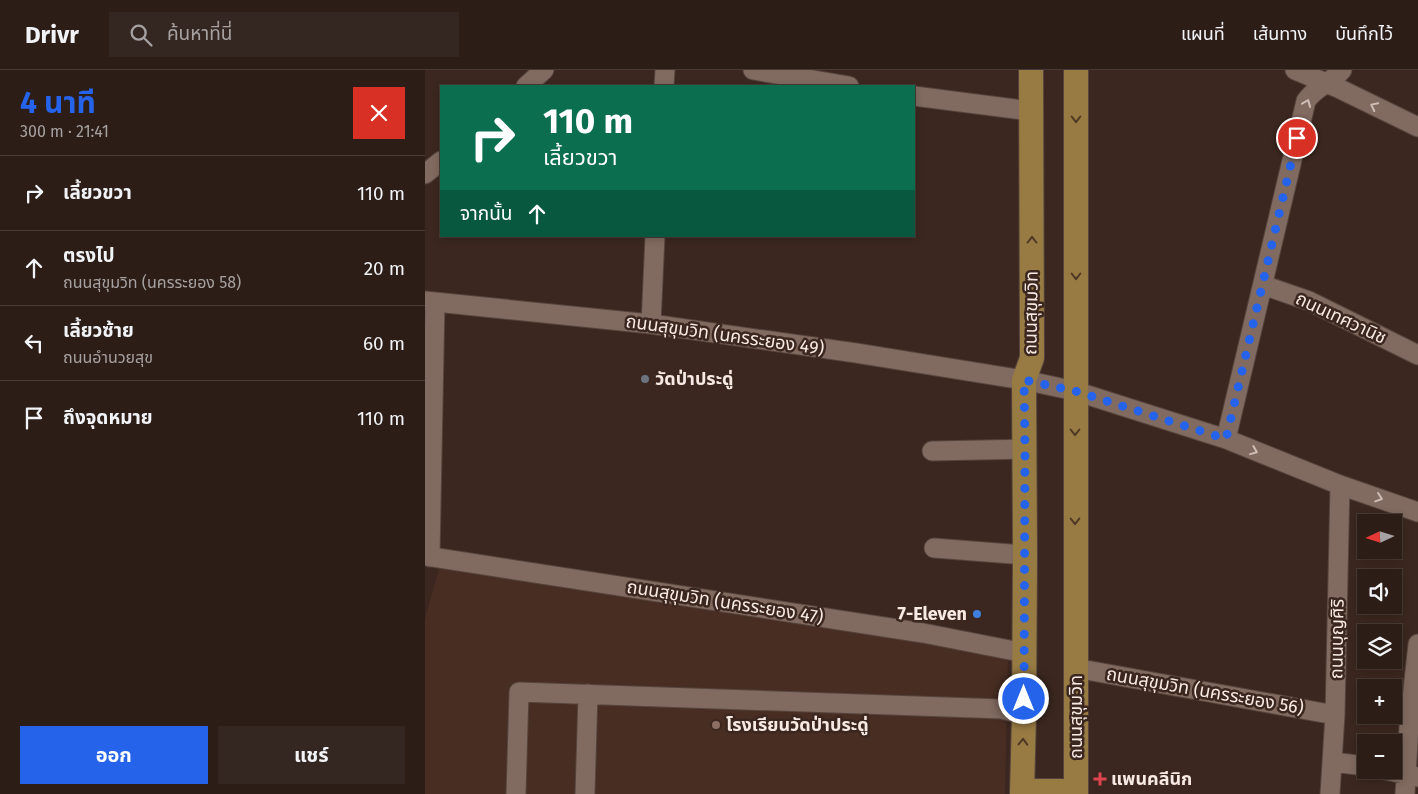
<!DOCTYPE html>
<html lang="th">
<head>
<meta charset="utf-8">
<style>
  body { margin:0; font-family:"Fira Sans","Noto Sans Thai",sans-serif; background:#342620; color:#f1f3f6; height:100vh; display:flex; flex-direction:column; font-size:19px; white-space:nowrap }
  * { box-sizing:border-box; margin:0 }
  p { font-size:16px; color:#a6a2a1 }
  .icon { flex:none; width:28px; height:28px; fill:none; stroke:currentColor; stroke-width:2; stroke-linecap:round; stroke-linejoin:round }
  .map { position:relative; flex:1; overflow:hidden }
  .side { display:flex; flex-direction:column; background:#2c1d17; width:425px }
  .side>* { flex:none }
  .banner { position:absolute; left:15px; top:15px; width:475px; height:152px; border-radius:0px; box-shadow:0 2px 8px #0003,0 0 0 1px #483b36; background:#0b6e4f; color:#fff; overflow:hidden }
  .needle { width:32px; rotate:266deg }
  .buttons { position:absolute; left:932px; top:444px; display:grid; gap:10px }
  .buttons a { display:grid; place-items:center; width:45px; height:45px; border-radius:0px; background:#2c1d17; box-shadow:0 2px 8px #0003,0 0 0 1px #483b36; font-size:25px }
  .pin { position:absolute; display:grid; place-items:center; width:42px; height:42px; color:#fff; margin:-21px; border:2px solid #fff; border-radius:50%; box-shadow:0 1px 5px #0007 }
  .me { position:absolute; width:55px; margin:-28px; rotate:0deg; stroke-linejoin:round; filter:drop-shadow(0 0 4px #0008) }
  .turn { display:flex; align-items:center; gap:18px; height:105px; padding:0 20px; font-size:22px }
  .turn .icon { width:65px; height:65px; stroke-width:2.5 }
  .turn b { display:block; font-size:35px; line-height:42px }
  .then { display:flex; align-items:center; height:48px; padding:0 20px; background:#0003; gap:10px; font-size:19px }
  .round { display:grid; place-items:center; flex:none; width:52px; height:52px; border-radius:0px; background:#342620 }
  .headline { display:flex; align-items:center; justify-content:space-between; height:85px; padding:0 20px }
  h1 { font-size:30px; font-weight:700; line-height:38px; color:#2563eb }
  .cta { display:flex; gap:10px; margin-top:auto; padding:10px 20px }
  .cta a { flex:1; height:58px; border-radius:0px; background:#2563eb; color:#fff; font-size:20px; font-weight:700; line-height:58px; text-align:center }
  .cta a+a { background:#342620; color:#f1f3f6 }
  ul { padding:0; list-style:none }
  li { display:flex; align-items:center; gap:15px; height:75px; padding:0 20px; border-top:1px solid #483b36 }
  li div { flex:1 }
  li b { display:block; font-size:19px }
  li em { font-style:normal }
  header { display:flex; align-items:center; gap:30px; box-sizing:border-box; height:70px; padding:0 25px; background:#2c1d17; border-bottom:1px solid #483b36 }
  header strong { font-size:24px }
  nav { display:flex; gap:28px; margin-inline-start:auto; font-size:18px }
  .search { width:350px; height:45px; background:#342620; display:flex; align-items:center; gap:12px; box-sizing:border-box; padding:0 18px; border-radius:0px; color:#a6a2a1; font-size:19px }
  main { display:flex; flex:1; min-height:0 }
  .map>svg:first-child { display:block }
  .built { fill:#472d22 }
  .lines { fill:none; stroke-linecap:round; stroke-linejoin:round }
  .minor-casing { stroke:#55443d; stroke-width:21 }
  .major-casing { stroke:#55443d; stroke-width:26 }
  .minor { stroke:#816a60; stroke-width:19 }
  .major { stroke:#987b43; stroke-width:24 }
  .oneway { stroke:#cebdb5 }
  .oneway2 { stroke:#4e3826 }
  .route { stroke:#2563eb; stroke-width:9; stroke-dasharray:0 16.2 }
  .worship-dot { fill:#6b7280; stroke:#3b271f; stroke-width:2 }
  .shop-dot { fill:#3f7fe0; stroke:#3b271f; stroke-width:2 }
  .education-dot { fill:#8d6e63; stroke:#3b271f; stroke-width:2 }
  .health-dot { fill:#e0444e; stroke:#3b271f; stroke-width:2 }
  .labels { text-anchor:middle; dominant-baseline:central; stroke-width:5; stroke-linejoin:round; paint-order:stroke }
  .street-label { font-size:18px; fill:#f7e9e3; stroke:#3b271f }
  .poi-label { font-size:18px; font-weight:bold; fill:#f7e9e3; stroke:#3b271f; text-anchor:start }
</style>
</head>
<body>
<header>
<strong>Drivr</strong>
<div class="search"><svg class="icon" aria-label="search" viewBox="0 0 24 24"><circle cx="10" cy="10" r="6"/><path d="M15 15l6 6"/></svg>ค้นหาที่นี่</div>
<nav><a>แผนที่</a><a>เส้นทาง</a><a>บันทึกไว้</a></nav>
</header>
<main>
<section class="side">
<div class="headline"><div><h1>4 นาที</h1><p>300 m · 21:41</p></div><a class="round" style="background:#d93025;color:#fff"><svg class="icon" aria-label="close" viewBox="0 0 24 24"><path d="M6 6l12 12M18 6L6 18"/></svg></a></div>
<ul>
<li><svg class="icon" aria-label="right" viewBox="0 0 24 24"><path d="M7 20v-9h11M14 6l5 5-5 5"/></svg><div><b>เลี้ยวขวา</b></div><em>110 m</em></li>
<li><svg class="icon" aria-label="ahead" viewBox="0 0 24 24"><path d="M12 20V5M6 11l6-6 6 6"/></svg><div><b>ตรงไป</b><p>ถนนสุขุมวิท (นครระยอง 58)</p></div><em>20 m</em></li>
<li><svg class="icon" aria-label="left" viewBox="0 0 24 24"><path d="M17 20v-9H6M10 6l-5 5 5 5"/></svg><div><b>เลี้ยวซ้าย</b><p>ถนนอำนวยสุข</p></div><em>60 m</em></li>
<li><svg class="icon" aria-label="arrive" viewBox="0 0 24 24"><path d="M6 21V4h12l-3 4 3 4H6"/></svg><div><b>ถึงจุดหมาย</b></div><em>110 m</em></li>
</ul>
<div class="cta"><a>ออก</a><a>แชร์</a></div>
</section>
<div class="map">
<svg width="993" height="724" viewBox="0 0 993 724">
  <rect width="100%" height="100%" fill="#3b271f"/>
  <!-- built -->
  <path class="built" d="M15,495L583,586L580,724H0V549Z"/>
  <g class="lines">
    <defs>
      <path id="minor" d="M328,0L424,16
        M870,0L913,18L993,57
        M101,16L119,0
        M239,16L240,0
        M489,26L606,41
        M0,104L16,91
        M838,215L884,231L993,285
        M0,231L226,254L431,283L599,310L650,321L801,369L915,415L993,442
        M226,254L230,166
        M801,369L881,31C890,17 906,13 917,0
        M507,381L600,379
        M509,478L600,485
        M0,486L498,563L600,583
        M5,487L10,232
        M650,598L910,645
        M907,692L941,696
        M960,700L993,707
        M91,724L94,622L577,639L599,645
        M160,724L163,624
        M905,724L910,645L915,415
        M980,724L984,656L993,574"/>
      <path id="major" d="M597,721H651
        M597,724L599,645L600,485L599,310L607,288L606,0
        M651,724V0"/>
    </defs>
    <!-- minor casing -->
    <use href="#minor" class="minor-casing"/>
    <!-- major casing -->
    <use href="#major" class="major-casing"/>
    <!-- minor -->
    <use href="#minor" class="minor"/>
    <!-- major -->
    <use href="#major" class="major"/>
  </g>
  <!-- one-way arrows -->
  <defs><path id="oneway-chevron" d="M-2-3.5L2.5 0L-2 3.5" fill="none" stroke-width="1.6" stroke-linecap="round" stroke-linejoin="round" transform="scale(1.25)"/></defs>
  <g class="oneway">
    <use href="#oneway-chevron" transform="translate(882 33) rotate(-68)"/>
    <use href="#oneway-chevron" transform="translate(949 36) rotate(-154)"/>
    <use href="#oneway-chevron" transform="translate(829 381) rotate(22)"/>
    <use href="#oneway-chevron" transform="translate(954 428) rotate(19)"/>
  </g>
  <g class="oneway2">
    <use href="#oneway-chevron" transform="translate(651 49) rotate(90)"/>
    <use href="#oneway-chevron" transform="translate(607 170) rotate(-90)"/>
    <use href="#oneway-chevron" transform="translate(651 206) rotate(90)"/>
    <use href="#oneway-chevron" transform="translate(650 362) rotate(90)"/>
    <use href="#oneway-chevron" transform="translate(650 451) rotate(90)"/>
    <use href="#oneway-chevron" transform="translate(598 672) rotate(-88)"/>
  </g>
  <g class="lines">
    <!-- route -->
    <path class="route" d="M599,629L600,379L599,310L650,321L801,369L872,68"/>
  </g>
  <!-- markers -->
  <circle class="worship-dot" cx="220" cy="309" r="5"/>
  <circle class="shop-dot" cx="552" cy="544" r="5"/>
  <circle class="education-dot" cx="291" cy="655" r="5"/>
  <path class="health-dot" d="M672.5 701.5h5v5h5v5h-5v5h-5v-5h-5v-5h5z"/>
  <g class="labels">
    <!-- street labels -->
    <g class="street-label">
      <text transform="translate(606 243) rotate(-89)">ถนนสุขุมวิท</text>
      <text transform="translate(916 248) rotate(25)">ถนนเทศวานิช</text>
      <text transform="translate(300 265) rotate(8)">ถนนสุขุมวิท (นครระยอง 49)</text>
      <text transform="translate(300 532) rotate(9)">ถนนสุขุมวิท (นครระยอง 47)</text>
      <text transform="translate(912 569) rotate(-89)">ถนนบุญศิริ</text>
      <text transform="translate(780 621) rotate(10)">ถนนสุขุมวิท (นครระยอง 56)</text>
      <text transform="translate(651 647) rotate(-90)">ถนนสุขุมวิท</text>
    </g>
    <!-- poi labels -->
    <g class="poi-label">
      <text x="230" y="309">วัดป่าประดู่</text>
      <text x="542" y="544" text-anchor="end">7-Eleven</text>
      <text x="301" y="655">โรงเรียนวัดป่าประดู่</text>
      <text x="686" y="709">แพนคลีนิก</text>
    </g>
  </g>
</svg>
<div class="buttons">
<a><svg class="needle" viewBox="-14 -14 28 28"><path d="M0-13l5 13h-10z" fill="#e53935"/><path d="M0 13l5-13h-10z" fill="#a6a2a1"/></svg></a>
<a><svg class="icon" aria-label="sound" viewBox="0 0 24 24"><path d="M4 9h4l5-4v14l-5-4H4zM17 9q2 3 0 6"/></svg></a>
<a><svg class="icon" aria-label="layers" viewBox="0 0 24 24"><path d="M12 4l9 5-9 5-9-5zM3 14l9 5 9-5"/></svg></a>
<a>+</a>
<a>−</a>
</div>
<div class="pin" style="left:872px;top:68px;background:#d93025"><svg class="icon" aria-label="arrive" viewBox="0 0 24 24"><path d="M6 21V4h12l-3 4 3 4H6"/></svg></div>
<svg class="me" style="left:599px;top:629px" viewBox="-20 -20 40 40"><circle r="17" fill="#2563eb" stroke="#fff" stroke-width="3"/><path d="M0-11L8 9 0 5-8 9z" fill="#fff"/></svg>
<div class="banner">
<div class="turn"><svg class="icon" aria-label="right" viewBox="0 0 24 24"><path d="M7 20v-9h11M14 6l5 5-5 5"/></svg><div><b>110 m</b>เลี้ยวขวา</div></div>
<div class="then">จากนั้น<svg class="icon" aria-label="ahead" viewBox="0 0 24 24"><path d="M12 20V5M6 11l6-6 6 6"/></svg></div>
</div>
</div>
</main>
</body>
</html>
